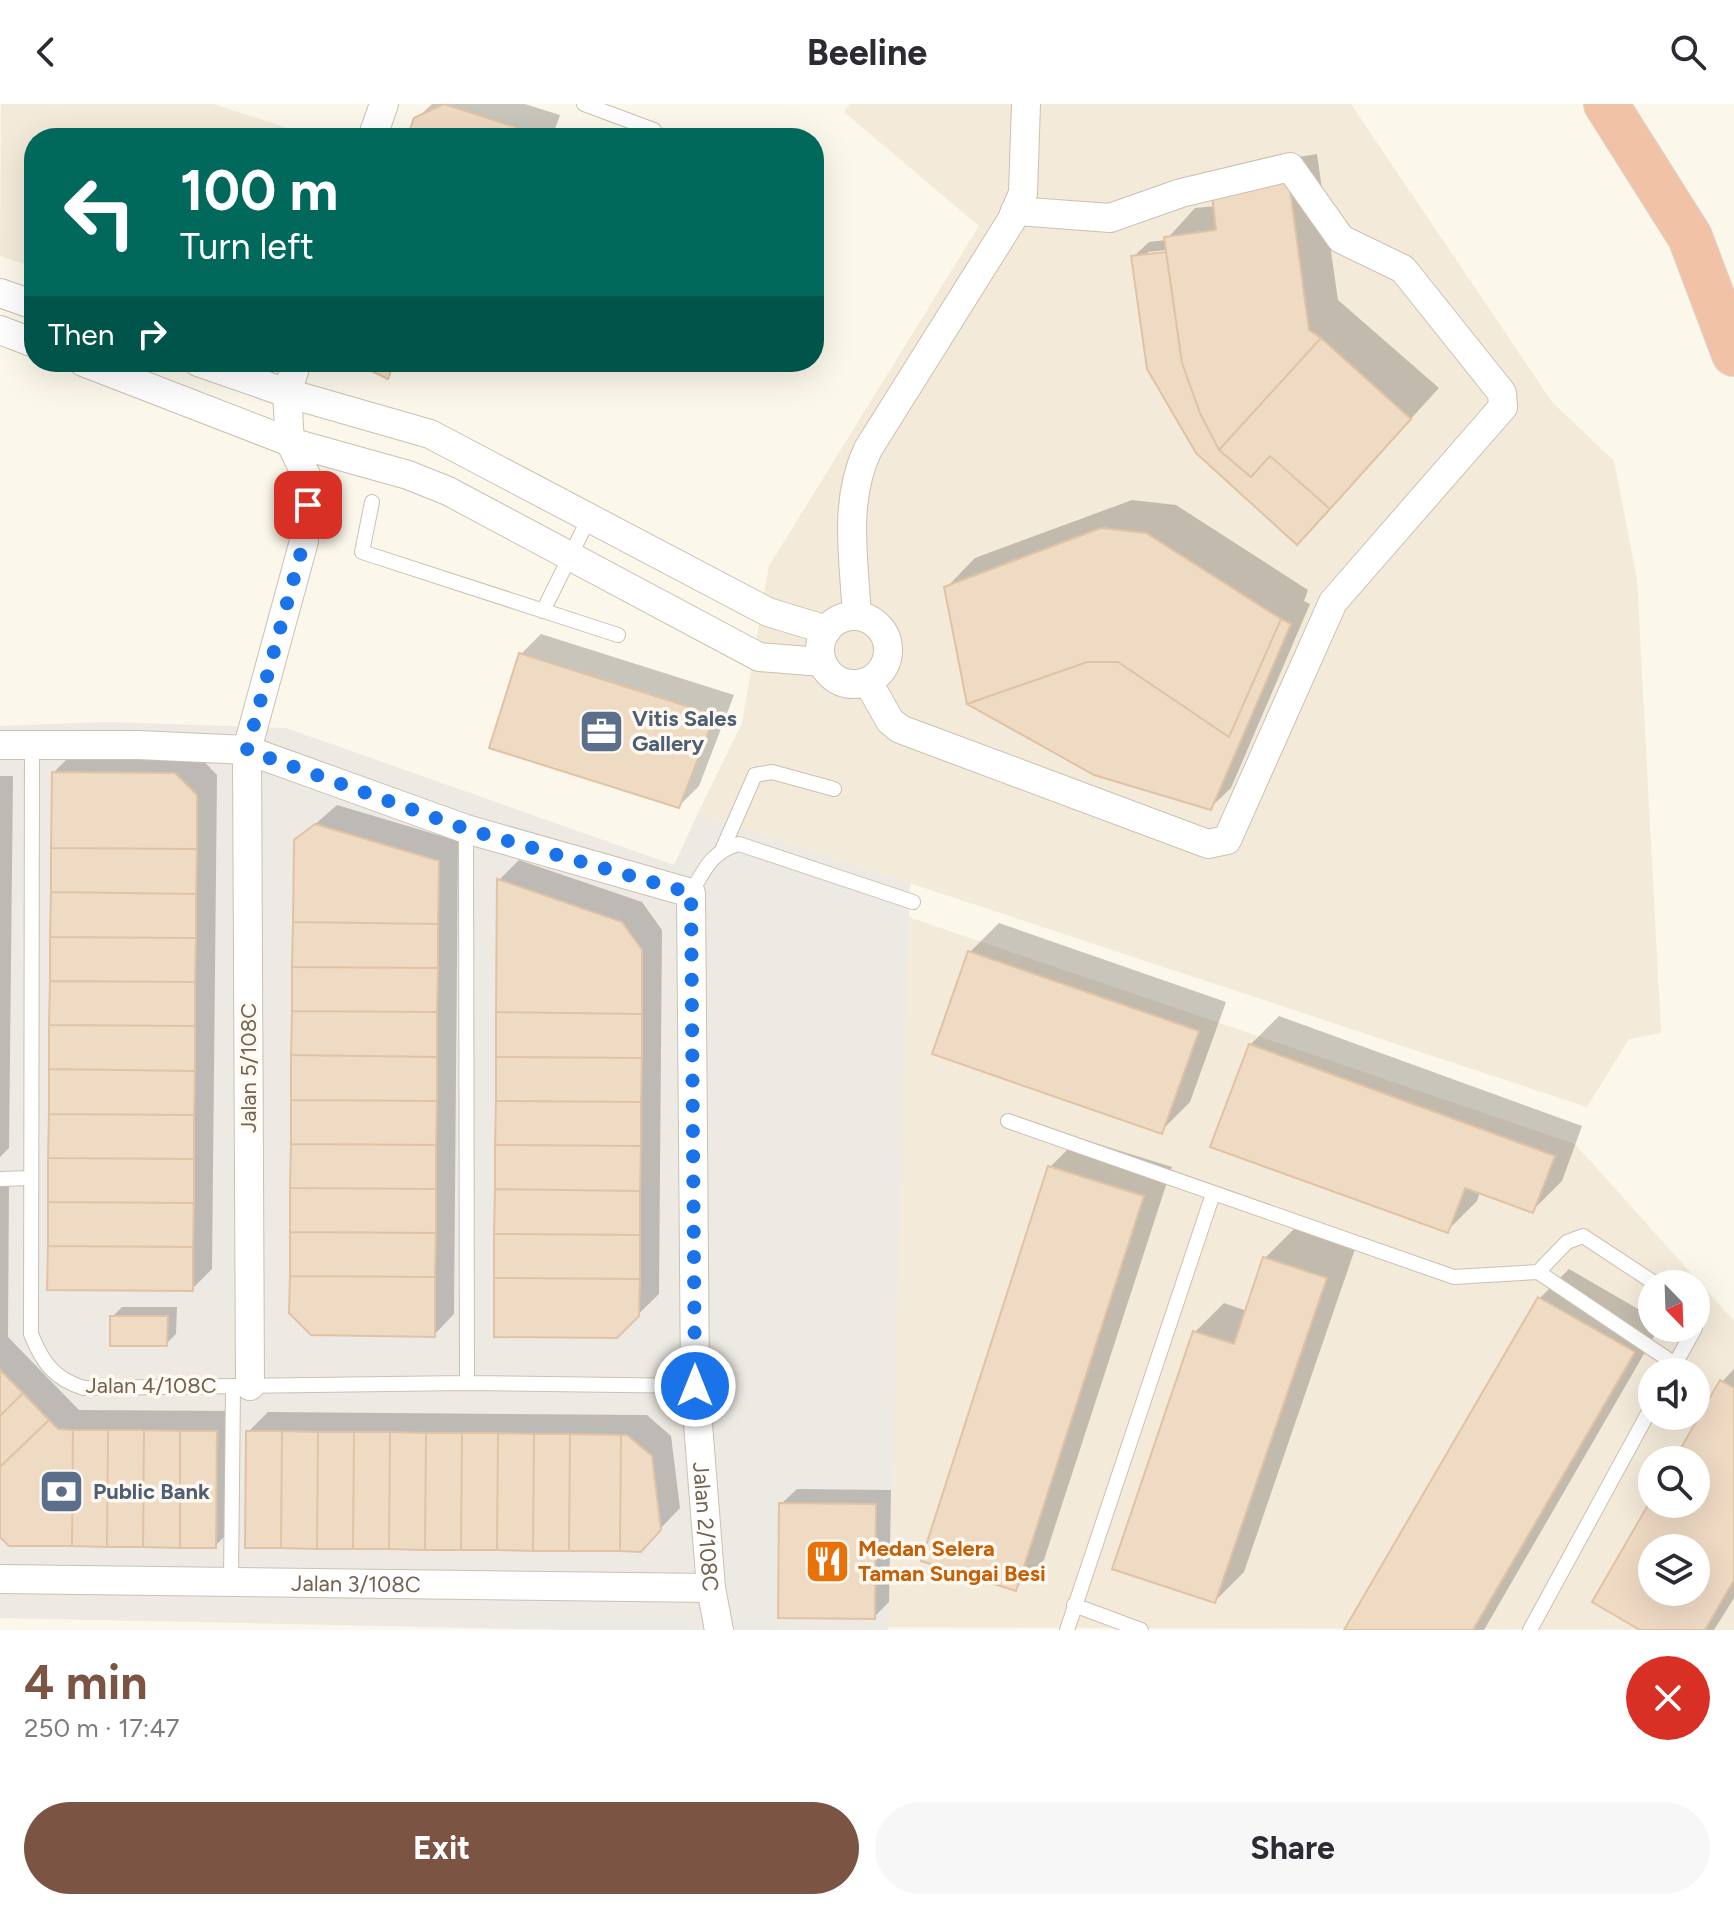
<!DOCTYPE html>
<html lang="en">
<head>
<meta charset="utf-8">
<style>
  body { margin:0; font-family:Figtree,sans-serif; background:#f7f7f7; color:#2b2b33; height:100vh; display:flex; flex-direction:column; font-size:30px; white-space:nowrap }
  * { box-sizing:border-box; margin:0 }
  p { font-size:26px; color:#7c7c81 }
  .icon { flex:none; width:44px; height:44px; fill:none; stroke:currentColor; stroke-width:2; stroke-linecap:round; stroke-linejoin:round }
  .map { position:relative; height:1526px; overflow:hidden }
  .sheet { display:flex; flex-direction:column; background:#fff; flex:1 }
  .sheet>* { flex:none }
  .top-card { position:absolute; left:24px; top:24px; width:800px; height:244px; border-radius:32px; box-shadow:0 8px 32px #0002; background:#00695c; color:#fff; overflow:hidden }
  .needle { width:52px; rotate:157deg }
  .tools { position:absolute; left:1638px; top:1166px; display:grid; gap:16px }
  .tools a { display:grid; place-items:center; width:72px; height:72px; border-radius:50%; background:#fff; box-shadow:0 8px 32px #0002; font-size:40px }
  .pin { position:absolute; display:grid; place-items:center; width:68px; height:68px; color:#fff; margin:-34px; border-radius:16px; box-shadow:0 4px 12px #0006 }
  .me { position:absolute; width:88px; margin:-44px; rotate:0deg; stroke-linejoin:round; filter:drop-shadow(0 0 6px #0008) }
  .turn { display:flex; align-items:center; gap:28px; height:168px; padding:0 24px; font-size:36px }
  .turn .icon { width:104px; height:104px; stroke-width:2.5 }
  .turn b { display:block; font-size:56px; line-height:68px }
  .then { display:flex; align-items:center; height:76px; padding:0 24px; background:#0003; gap:16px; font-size:30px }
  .round { display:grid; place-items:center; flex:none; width:84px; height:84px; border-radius:42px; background:#f7f7f7 }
  .headline { display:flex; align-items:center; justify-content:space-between; height:136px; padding:0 24px }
  h1 { font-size:48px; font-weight:700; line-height:60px; color:#7b5444 }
  .cta { display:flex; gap:16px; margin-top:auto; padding:16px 24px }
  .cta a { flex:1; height:92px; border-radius:48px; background:#7b5444; color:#fff; font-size:32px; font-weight:700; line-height:92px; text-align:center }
  .cta a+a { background:#f7f7f7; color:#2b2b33 }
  header { display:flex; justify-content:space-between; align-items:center; height:104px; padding:0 24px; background:#fff; font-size:36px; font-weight:700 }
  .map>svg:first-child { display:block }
  .residential { fill:#f3ead9; fill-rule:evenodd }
  .industrial { fill:#ede9e3 }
  .shadow { fill:#0003; fill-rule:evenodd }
  .building { fill:#efdac4; stroke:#e0c3a5; stroke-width:2; fill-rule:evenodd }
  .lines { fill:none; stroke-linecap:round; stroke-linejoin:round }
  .service-casing { stroke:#cdc0b1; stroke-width:16 }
  .minor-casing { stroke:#cdc0b1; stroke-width:30 }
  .motorway-casing { stroke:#dbd6d1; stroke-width:46 }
  .service { stroke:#fff; stroke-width:14 }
  .minor { stroke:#fff; stroke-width:28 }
  .motorway { stroke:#f1c2a6; stroke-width:44 }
  .route { stroke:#1a73e8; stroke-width:14; stroke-dasharray:0 25.2 }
  .labels { text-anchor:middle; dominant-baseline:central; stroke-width:7; stroke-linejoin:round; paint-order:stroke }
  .service-label { font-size:22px; font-weight:bold; fill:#4e5e75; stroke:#fefaf1; text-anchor:start }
  .street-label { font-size:22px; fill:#75614f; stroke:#fefaf1 }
  .food-label { font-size:22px; font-weight:bold; fill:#c56008; stroke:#fefaf1; text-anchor:start }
</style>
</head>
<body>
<header><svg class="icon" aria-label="back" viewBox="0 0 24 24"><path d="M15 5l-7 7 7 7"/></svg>Beeline<svg class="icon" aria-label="search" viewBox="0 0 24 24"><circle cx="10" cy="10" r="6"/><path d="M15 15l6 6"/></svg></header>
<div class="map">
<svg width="1734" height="1526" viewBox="0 0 1734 1526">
  <rect width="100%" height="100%" fill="#fbf7ea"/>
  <!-- residential -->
  <path class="residential" d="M1,0H213L315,33L34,34V163L0,152Z
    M850,0H1351L1552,298L1614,357L1637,475L1661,929L1629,935L1587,1003L698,709L742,619L769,462L979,122L844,8Z
    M885,805L1575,1040L1734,1217V1526L878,1523ZM1652,1180H1696V1224H1652ZM1652,1268H1696V1312H1652ZM1652,1356H1696V1400H1652ZM1652,1444H1696V1488H1652Z"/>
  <!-- industrial -->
  <path class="industrial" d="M107,618L286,624L674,761L698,709L910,779L888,1526H572L0,1514V622Z"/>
  <!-- shadow -->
  <path class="shadow" d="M432,0H525L560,11L552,34H409L416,15Z
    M1317,50L1338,196L1439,284L1345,387L1197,348L1133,153L1149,138L1166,136L1195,104L1216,102L1243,62ZM1175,145L1176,149L1148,152V148Z
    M1132,396L1176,401L1308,486L1304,497L1310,500L1231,684L1210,704L946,484L975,454Z
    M541,530L734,591L699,682L679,702L521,550Z
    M74,648L196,649L217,671L212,1165L192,1185L54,668Z
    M0,672H13L9,1044L0,1053Z
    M337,701L458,737L454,1210L434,1231L296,737Z
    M519,756L642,798L662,826L659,1190L616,1232L499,776Z
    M999,819L1226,898L1190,998L1161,1027L970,848Z
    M1279,912L1582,1022L1562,1077L1533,1106L1480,1088L1477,1097L1448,1126L1250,941Z
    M1079,1034L1172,1063L1044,1456L1015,1485L1050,1063Z
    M0,1076H9L8,1233L79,1306L236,1307L235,1422L215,1442L0,1430Z
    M1294,1125L1355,1145L1244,1468L1215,1497L1195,1228L1224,1199L1247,1207L1265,1154Z
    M1569,1165L1652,1213V1224H1659L1484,1526H1346L1540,1194Z
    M122,1203H177L176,1230L166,1240L112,1213Z
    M1734,1265V1494L1714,1526H1644L1652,1398L1696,1400V1356H1676L1722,1278ZM1652,1444H1696V1488H1652Z
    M268,1308L647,1311L671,1332L680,1404L640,1446L248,1328Z
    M797,1385L891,1386L889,1498L874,1513L781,1400Z"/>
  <!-- building -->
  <path class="building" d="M444,0L541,31L407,34L414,14Z
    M1289,78L1309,226L1321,234L1219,346L1200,309L1182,259L1164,133L1216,126L1212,90Z
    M1166,148L1182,259L1200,309L1219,346L1251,373L1270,352L1330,405L1297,441L1196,349L1147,265L1131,152Z
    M1321,234L1411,315L1330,405L1270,352L1251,373L1219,346Z
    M353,258H394L388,275Z
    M1101,424L1146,429L1281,515L1229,633L1118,558H1087L967,600L944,483Z
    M1281,515L1291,520L1211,706L1094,671L967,600L1087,558H1118L1229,633Z
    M519,549L715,611L679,704L489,644Z
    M52,668L175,669L197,691V745L51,744Z
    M315,720L439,757L438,820L293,818L294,736Z
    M51,744L197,745L196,790L51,788Z
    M497,775L622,818L642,846V910L496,908Z
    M51,788L196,790V834L50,833Z
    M293,818L438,820V864L292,863Z
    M50,833L196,834L195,878L50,877Z
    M968,847L1199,927L1162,1030L932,950Z
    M292,863L438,864L437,908L292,907Z
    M50,877L195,878V922L49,921Z
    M292,907L437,908V953L291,951Z
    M496,908L642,910V954L496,953Z
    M49,921L195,922V967L49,965Z
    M1249,940L1555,1052L1533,1109L1465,1084L1448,1129L1210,1043Z
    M291,951L437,953V997L291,996Z
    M496,953L642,954L641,998L496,997Z
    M49,965L195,967L194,1011L49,1010Z
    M291,996L437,997L436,1041L291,1040Z
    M496,997L641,998V1042L495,1041Z
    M49,1010L194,1011V1055L48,1054Z
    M291,1040L436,1041V1085L290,1084Z
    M495,1041L641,1042L640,1087L495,1085Z
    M48,1054L194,1055V1099L48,1098Z
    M1048,1062L1144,1092L1016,1487L921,1457Z
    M290,1084L436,1085V1129L290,1128Z
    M495,1085L640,1087V1131L494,1130Z
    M48,1098L194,1099L193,1143L48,1142Z
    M290,1128L436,1129L435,1173L290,1172Z
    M494,1130L640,1131V1175L494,1174Z
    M48,1142L193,1143V1187L47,1186Z
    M1263,1153L1327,1174L1215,1499L1112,1465L1193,1227L1234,1240Z
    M290,1172L435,1173V1233L311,1231L289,1209Z
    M494,1174L640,1175L639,1212L617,1234L494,1233Z
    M1538,1193L1635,1248L1473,1526H1344Z
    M110,1212H168L167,1242H110Z
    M0,1266L23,1289L0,1312Z
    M1720,1276L1734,1284V1476L1705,1526H1640L1592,1498L1652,1394V1400H1696V1356H1674ZM1652,1444H1696V1488H1652Z
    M23,1289L49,1316L0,1363V1312Z
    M49,1316L58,1325L73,1326L72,1442H9L0,1433V1363Z
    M73,1326H108L107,1443L72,1442Z
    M108,1326H144L143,1443H107Z
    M144,1326L180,1327V1444L143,1443Z
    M180,1327H217L216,1444H180Z
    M246,1327H282L281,1444H245Z
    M282,1327L318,1328L317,1445L281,1444Z
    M318,1328H354L353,1445H317Z
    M354,1328H390L389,1445H353Z
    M390,1328L426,1329L425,1446L389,1445Z
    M426,1329H462L461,1446H425Z
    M462,1329H498L497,1446H461Z
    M498,1329L534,1330L533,1447L497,1446Z
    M534,1330H570L569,1447H533Z
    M570,1330L621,1331L620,1447H569Z
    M621,1331H627L652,1352L661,1426L641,1448L620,1447Z
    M779,1399L876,1400L875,1515L778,1514Z"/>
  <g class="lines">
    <defs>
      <path id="service" d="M584,0L654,26
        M372,398L362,448L618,531
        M543,507L589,414
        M32,641L31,1230C42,1258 54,1275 84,1284L467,1279L695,1282
        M466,725L467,1279
        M723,744L755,671L772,668L834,685
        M691,789C704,766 712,747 739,740L913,798
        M1008,1017L1454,1173L1538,1168L1675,1260L1670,1268
        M0,1075L31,1074
        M1538,1168L1567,1138L1583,1132L1656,1180
        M1675,1260L1695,1224
        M231,1476L233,1282
        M1074,1501L1141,1526
        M1067,1526L1213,1090
        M1530,1526L1652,1302"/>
      <g id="minor">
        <path d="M372,34L384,0"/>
        <path d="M0,189L34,201"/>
        <path d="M0,226L34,239"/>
        <path d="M83,258L290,338L408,371L448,387L759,553L822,558"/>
        <path d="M198,258L287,289L430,330L768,508L827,526"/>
        <path d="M857,512C854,455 843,398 868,345L1011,117L1023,89L1026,0"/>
        <circle cx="854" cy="546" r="34"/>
        <path d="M868,578L890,617L900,625L1208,740L1227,736L1333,498L1503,303L1502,289L1403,165L1341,135L1290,63L1181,89L1110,114L1015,107"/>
        <path id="s1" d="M0,641H139L247,646L466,725L691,789L695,1282L711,1484L719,1526"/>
        <path d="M250,1282L247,646L304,437L306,371L290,338L287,289L297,258"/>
        <path id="s2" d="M0,1475L711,1484"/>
      </g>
      <path id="motorway" d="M1606,0L1690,133L1734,250"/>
    </defs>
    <!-- service casing -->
    <use href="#service" class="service-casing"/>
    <!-- minor casing -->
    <use href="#minor" class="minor-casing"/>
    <!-- motorway casing -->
    <use href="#motorway" class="motorway-casing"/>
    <!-- service -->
    <use href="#service" class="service"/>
    <!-- minor -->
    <use href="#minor" class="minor"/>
    <!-- motorway -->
    <use href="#motorway" class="motorway"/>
  </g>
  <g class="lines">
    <!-- route -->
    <path class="route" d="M308,401L304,437L247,646L466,725L691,789L695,1282"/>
  </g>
  <!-- icons -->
  <defs>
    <symbol id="office-square" viewBox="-11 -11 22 22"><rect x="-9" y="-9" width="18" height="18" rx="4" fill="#5c6f8a" stroke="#fefaf1"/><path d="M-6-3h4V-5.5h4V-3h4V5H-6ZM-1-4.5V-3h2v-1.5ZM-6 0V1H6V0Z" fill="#fff"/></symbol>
    <symbol id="bank-square" viewBox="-11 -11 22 22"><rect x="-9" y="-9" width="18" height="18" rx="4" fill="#5c6f8a" stroke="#fefaf1"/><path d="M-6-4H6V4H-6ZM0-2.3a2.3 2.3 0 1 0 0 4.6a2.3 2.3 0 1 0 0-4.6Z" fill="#fff"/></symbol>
    <symbol id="restaurant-square" viewBox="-11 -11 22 22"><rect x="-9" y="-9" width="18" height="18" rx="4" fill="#e8710a" stroke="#fefaf1"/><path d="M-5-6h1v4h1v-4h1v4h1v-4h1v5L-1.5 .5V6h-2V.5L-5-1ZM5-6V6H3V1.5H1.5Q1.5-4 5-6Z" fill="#fff"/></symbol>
  </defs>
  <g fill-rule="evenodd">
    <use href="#office-square" x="576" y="602" width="51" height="51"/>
    <use href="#bank-square" x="36" y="1362" width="51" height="51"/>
    <use href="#restaurant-square" x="802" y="1432" width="51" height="51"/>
  </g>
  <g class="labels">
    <!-- service labels -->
    <g class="service-label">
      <text x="632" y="614">Vitis Sales<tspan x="632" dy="25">Gallery</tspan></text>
      <text x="93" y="1387">Public Bank</text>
    </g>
    <!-- street labels -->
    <g class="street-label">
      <text transform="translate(248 964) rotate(-90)">Jalan 5/108C</text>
      <text x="151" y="1281">Jalan 4/108C</text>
      <text stroke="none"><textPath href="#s1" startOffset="1348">Jalan 2/108C</textPath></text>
      <text stroke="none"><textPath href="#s2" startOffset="356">Jalan 3/108C</textPath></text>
    </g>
    <!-- food labels -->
    <g class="food-label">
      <text x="858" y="1444">Medan Selera<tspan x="858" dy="25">Taman Sungai Besi</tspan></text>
    </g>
  </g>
</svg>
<div class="tools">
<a><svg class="needle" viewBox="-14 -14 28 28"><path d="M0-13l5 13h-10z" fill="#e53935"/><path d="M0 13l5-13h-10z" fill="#7c7c81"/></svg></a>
<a><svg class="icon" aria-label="sound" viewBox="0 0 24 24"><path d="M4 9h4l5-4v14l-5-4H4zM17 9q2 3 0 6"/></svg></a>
<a><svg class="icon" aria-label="search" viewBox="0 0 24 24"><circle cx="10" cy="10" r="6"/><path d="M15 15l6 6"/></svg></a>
<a><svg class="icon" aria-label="layers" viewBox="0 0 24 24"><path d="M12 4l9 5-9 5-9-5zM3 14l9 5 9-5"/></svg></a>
</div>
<div class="pin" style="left:308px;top:401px;background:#d93025"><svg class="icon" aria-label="arrive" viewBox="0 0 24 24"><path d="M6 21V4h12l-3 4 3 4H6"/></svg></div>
<svg class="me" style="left:695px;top:1282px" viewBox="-20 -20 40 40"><circle r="17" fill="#1a73e8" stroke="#fff" stroke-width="3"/><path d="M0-11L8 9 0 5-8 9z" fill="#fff"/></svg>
<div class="top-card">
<div class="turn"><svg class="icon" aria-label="left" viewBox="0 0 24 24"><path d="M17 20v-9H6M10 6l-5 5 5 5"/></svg><div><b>100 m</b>Turn left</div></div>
<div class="then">Then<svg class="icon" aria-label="right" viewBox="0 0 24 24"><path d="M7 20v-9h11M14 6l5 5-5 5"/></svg></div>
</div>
</div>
<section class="sheet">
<div class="headline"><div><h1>4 min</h1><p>250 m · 17:47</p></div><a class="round" style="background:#d93025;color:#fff"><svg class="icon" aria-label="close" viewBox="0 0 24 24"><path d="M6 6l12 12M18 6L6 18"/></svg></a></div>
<div class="cta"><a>Exit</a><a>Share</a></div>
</section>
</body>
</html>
